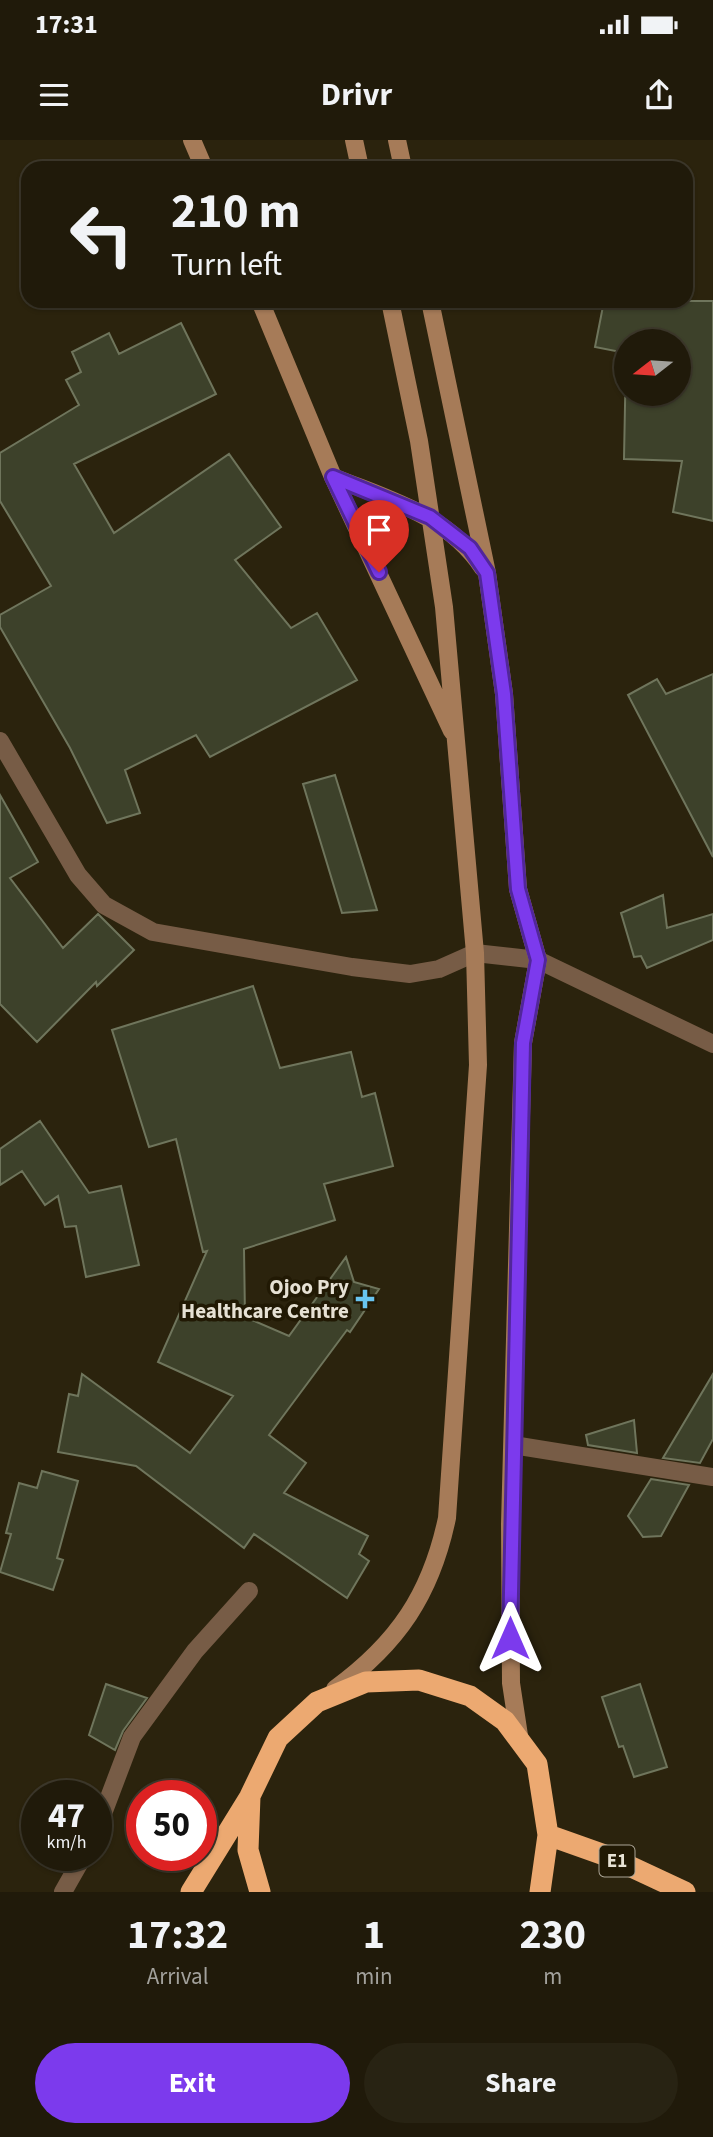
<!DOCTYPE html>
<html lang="en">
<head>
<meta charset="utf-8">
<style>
  body { margin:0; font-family:"Source Sans 3",sans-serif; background:#282313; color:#f1f3f6; height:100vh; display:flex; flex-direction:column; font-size:26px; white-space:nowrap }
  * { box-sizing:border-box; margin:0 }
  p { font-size:23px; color:#a2a19c }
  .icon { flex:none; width:38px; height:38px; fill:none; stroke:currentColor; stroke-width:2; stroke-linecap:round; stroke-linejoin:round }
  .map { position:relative; height:1752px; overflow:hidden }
  .side { display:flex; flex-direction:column; background:#201a0a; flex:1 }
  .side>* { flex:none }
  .banner { position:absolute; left:21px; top:21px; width:672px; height:147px; border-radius:21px; box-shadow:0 2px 5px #0004,0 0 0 2px #3d382b; background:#201a0a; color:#f1f3f6; overflow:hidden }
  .needle { width:46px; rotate:253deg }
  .fabs { position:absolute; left:614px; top:189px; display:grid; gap:14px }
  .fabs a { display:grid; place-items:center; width:77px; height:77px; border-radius:50%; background:#201a0a; box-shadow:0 2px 5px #0004,0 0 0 2px #3d382b; font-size:35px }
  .speed { position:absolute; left:21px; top:1640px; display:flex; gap:14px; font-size:35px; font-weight:700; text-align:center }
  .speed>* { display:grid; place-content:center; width:91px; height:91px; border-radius:50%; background:#201a0a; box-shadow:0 2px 5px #0004,0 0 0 2px #3d382b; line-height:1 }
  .speed small { font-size:18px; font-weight:400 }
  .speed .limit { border:10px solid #d22; background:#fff; color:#111 }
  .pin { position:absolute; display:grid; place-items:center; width:60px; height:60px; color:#fff; margin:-72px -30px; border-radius:50% 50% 50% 0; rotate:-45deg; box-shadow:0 0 7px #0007 }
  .pin .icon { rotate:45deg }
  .me { position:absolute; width:77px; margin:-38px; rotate:0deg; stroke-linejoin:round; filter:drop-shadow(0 0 5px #0008) }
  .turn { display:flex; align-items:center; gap:24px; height:147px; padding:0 35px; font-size:32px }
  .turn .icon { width:91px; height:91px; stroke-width:2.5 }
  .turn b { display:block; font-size:49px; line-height:60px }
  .eta { display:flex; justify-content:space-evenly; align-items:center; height:119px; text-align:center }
  .eta b { font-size:42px; font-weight:700; line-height:49px }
  .action { display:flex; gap:14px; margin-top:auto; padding:14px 35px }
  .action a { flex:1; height:80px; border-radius:42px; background:#7c3aed; color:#fff; font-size:28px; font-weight:700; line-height:80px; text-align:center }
  .action a+a { background:#282313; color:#f1f3f6 }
  .status { display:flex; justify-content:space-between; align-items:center; height:49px; padding:0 35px; background:#201a0a; direction:ltr }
  .status svg { height:19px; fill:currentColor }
  header { display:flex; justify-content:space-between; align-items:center; height:91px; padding:0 35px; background:#201a0a; font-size:32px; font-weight:700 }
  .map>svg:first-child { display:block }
  .building { fill:#3d412a; stroke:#6f755c; stroke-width:2; fill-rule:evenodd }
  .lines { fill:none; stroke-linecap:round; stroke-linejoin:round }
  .lane { stroke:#775c46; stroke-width:18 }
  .street { stroke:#775c46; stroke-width:18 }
  .secondary { stroke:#a67b58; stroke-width:18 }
  .highway { stroke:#eca971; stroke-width:21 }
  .route-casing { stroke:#51269a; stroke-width:18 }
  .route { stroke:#7c3aed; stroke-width:12 }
  .poi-dot { fill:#68c4f0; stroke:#211904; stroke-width:2.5 }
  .labels { text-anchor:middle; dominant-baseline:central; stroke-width:7; stroke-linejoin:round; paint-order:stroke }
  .shield { fill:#211904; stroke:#aba596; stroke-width:2 }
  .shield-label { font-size:19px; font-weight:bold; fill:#e6e1d4 }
  .poi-label { font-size:21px; font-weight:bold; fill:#e6e1d4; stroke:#211904; text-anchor:end }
</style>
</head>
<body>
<div class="status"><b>17:31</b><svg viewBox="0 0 49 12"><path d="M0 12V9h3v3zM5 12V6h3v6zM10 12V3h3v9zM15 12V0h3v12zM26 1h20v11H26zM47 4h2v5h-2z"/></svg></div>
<header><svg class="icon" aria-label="menu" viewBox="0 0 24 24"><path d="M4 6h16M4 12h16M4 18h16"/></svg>Drivr<svg class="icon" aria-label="share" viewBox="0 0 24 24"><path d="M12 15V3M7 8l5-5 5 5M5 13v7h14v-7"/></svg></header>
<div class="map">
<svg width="713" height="1752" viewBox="0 0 713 1752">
  <rect width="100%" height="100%" fill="#2b230d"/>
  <!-- building -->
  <path class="building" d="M604,161H713V381L673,372L682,321L624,319L626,213L595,207ZM626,201H679V254H626Z
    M181,183L216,254L74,324L114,393L229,314L281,387L235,420L291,488L317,473L357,540L210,617L196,595L125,630L140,673L107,683L70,608L0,487V475L51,446L0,361V313L79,265L66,240L81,232L72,212L109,193L119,214Z
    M713,534V717L628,555L657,539L666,554Z
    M335,635L377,770L342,773L303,644Z
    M0,655L38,722L10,738L63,808L98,774L134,810L97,846L96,842L37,902L0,864Z
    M663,755L667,788L713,774V800L647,828L641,816L634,817L621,773Z
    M253,846L280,928L351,912L362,957L375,953L393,1026L324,1044L335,1080L244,1109L245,1177L289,1196L346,1117L354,1142L379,1149L350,1192L347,1190L269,1295L306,1323L284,1353L368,1396L359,1414L369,1421L347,1458L254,1394L244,1408L136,1326L58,1312L69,1254L78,1256L82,1234L190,1313L233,1256L158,1222L207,1111L203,1112L176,999L149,1007L112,890Z
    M40,981L89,1053L121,1046L139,1125L86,1137L76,1086L65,1087L58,1056L45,1065L22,1031L0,1045V1009Z
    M713,1234V1299L700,1323L663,1318Z
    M634,1280L637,1313L588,1305L586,1295Z
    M42,1331L78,1341L57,1418L63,1420L53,1450L0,1432L11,1394L6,1393L19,1343L37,1348Z
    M651,1339L689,1345L661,1396L643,1397L628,1376Z
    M106,1544L147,1558L123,1591L115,1610L89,1595Z
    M640,1544L667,1627L634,1637L623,1606L619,1607L602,1557Z"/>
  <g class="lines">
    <!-- lane -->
    <path class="lane" d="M513,1305L713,1337"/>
    <!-- street -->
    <path class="street" d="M0,601L78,735L104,765L153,792L352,827L410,834L439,829L475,813L538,820L713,904
      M96,1692L132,1597L195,1511L249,1451
      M63,1752L84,1715"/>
    <!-- secondary -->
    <path class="secondary" d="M192,0L204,28
      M354,0L360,28
      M397,0L403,28
      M260,161L333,337L452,591
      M430,161L487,433L504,554L518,749L538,820L523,903L510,1384L511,1543L520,1602
      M333,337C389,360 448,375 483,428
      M335,1549C398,1503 431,1454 447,1378L478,925L475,813L444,467L419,301L390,161"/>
    <!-- highway -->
    <path class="highway" d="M548,1695L610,1717L685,1752
      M191,1752L249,1658
      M260,1752L248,1710L250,1656L278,1598L317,1562L366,1542L419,1540L470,1556L505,1581L537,1624L548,1695L540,1752"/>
  </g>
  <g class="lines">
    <defs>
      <path id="route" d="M379,432L333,337L430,377L470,408L487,433L504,554L518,749L538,820L523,903L510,1498"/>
    </defs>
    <!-- route casing -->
    <use href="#route" class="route-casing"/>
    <!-- route -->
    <use href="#route" class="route"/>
  </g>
  <!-- markers -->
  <path class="poi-dot" d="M361.5 1148.5h7v7h7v7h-7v7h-7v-7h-7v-7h7z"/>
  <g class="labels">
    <!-- shield labels -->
    <rect class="shield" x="599.5" y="1705.5" width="35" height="31" rx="5"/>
    <g class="shield-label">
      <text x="617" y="1721">E1</text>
    </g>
    <!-- poi labels -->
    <g class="poi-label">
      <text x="349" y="1147">Ojoo Pry<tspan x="349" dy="24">Healthcare Centre</tspan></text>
    </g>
  </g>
</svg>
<div class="fabs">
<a><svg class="needle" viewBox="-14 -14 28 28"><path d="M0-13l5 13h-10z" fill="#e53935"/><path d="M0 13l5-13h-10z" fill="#a2a19c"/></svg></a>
</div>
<div class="speed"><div>47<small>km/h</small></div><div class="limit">50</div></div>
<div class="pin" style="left:379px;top:432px;background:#d93025"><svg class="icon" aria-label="arrive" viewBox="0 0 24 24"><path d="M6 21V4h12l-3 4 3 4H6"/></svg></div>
<svg class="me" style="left:510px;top:1498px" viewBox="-20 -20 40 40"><path d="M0-17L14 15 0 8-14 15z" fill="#7c3aed" stroke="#fff" stroke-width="4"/></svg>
<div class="banner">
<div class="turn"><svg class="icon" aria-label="left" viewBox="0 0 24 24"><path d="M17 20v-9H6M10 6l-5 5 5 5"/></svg><div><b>210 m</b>Turn left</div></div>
</div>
</div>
<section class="side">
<div class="eta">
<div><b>17:32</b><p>Arrival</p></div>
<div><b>1</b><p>min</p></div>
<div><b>230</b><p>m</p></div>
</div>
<div class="action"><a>Exit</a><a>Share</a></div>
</section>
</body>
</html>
